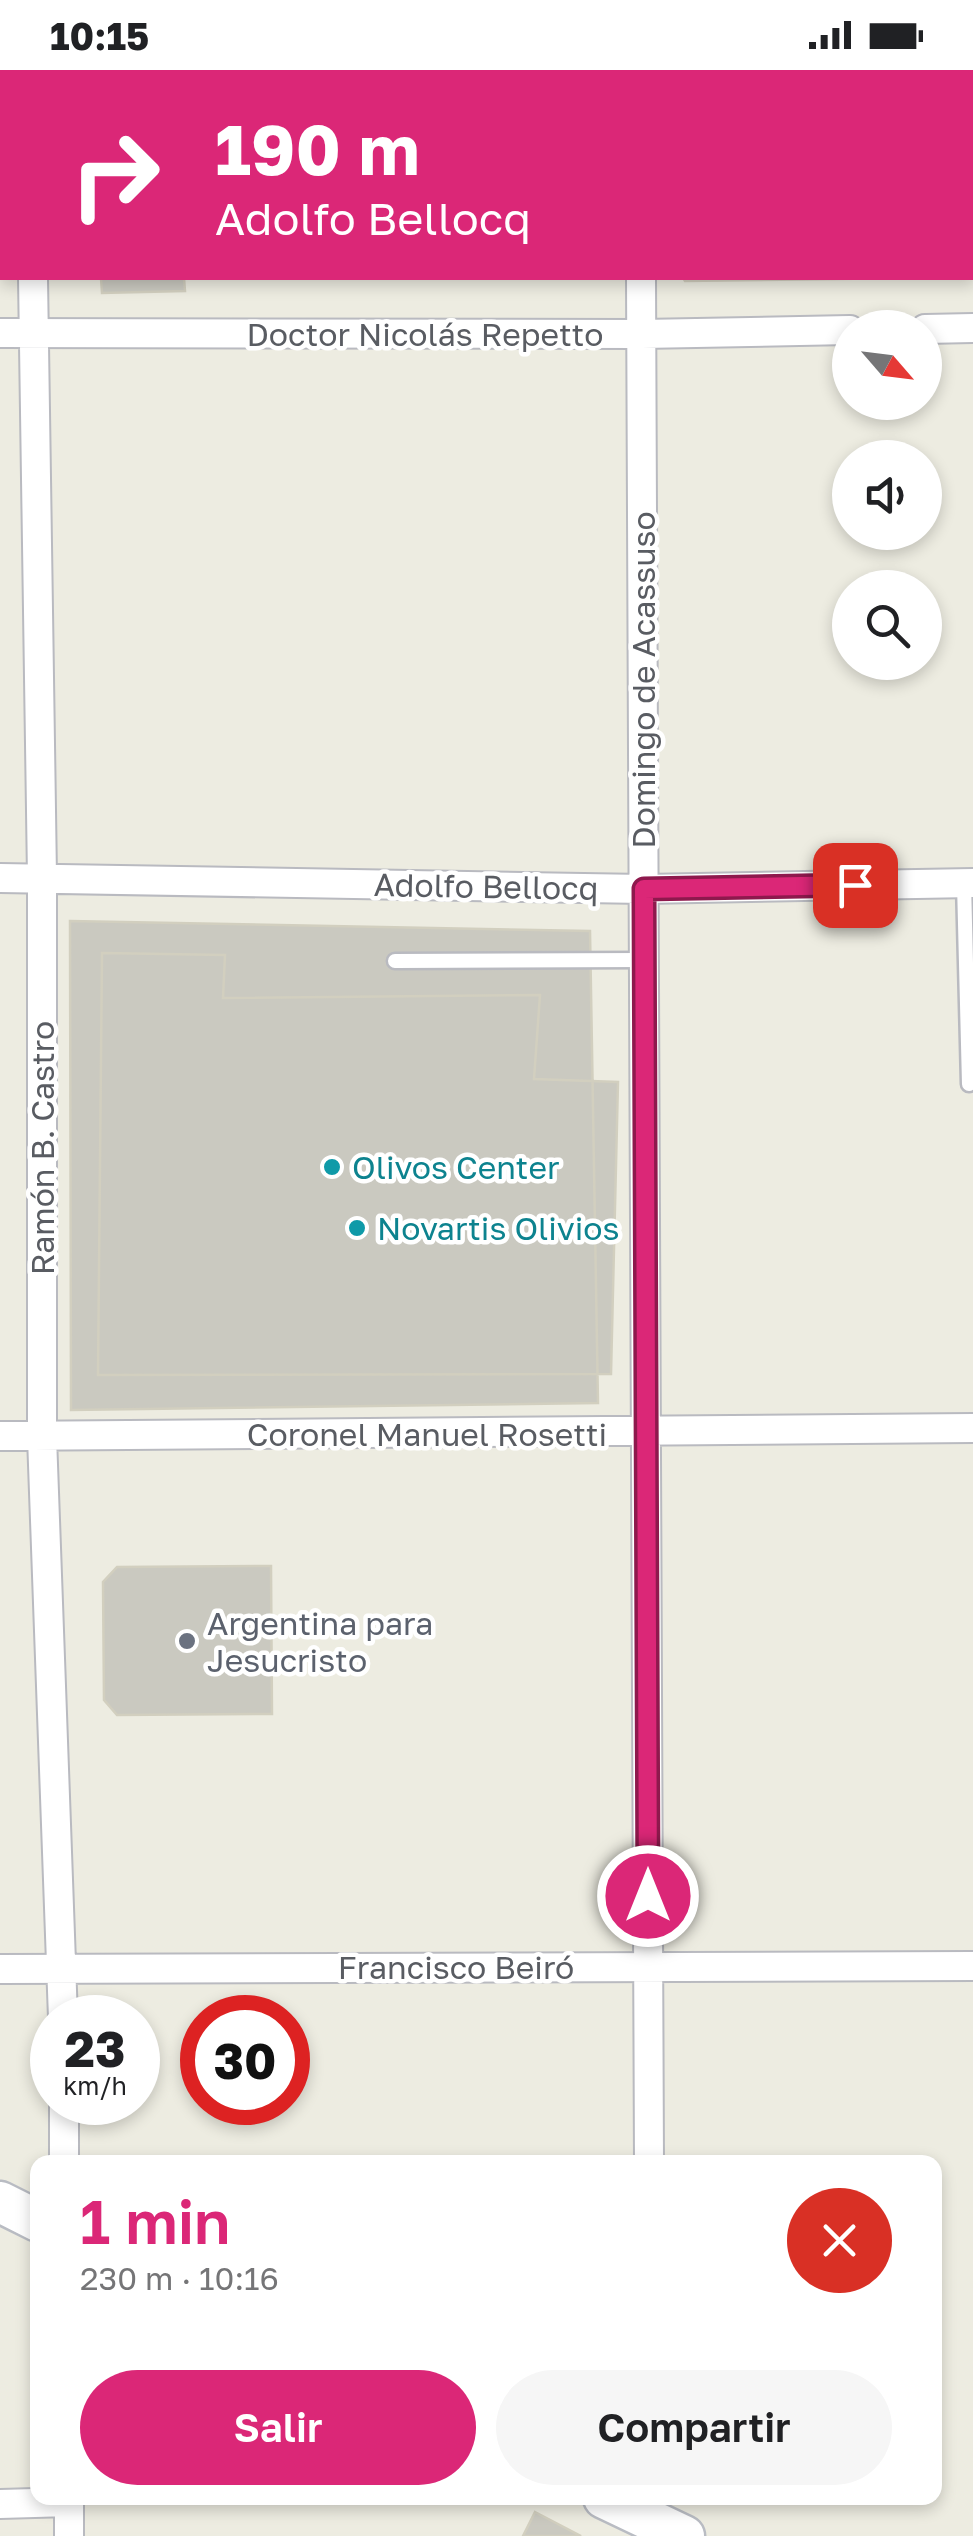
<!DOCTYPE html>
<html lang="es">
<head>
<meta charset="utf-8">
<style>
  body { margin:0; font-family:"Golos Text",sans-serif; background:#f6f6f6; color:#202124; height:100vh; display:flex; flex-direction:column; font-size:38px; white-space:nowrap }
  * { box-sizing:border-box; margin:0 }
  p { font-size:32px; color:#757577 }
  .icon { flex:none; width:55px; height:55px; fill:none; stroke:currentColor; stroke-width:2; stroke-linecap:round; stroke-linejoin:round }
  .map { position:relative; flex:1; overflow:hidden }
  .sheet { position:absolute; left:30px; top:2085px; width:912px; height:350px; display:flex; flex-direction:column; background:#fff; border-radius:20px; box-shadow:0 5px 15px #0003 }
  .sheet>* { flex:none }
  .top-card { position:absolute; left:0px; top:0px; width:975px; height:210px; box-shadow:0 5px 15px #0003; background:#db2777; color:#fff; overflow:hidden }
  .needle { width:65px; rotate:118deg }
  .buttons { position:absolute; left:832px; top:240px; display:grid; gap:20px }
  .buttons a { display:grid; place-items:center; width:110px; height:110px; border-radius:50%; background:#fff; box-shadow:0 5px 15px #0003; font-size:50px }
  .speed { position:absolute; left:30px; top:1925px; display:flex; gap:20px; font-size:50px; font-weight:700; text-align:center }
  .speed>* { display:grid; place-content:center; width:130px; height:130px; border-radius:50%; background:#fff; box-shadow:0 5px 15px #0003; line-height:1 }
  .speed small { font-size:25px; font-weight:400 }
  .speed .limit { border:15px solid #d22; background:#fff; color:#111 }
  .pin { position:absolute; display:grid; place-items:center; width:85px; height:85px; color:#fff; margin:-42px; border-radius:20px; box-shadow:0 5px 15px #0006 }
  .me { position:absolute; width:110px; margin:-55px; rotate:0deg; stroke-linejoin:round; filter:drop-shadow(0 0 8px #0008) }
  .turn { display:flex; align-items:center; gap:35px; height:210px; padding:0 50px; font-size:45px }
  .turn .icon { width:130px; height:130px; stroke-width:2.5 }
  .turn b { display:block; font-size:70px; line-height:85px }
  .round { display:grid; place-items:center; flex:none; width:105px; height:105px; border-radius:52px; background:#f6f6f6 }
  .headline { display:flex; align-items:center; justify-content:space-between; height:170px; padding:0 50px }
  h1 { font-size:60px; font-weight:600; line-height:75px; color:#db2777 }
  .cta { display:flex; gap:20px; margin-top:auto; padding:20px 50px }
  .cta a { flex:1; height:115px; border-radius:60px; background:#db2777; color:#fff; font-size:40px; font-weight:600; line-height:115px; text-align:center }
  .cta a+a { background:#f6f6f6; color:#202124 }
  .status { display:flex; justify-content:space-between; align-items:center; height:70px; padding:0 50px; background:#fff; direction:ltr }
  .status svg { height:28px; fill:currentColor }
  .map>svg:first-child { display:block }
  .building { fill:#cac9c0; stroke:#d2cfbf; stroke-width:2.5 }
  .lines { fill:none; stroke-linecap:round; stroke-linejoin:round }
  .lane-casing { stroke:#b9bac0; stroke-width:19 }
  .street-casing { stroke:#b9bac0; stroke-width:32 }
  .secondary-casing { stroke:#b9bcc3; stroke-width:45 }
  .highway-casing { stroke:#eeca00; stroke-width:58 }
  .lane { stroke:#fff; stroke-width:14 }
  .street { stroke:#fff; stroke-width:28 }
  .secondary { stroke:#fff; stroke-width:40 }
  .highway { stroke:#fff486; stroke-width:52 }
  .route-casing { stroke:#8e194d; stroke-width:25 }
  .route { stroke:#db2777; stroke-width:18 }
  .culture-dot { fill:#0f9aa8; stroke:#fff; stroke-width:4 }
  .worship-dot { fill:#6b7280; stroke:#fff; stroke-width:4 }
  .labels { text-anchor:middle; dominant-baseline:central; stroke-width:9; stroke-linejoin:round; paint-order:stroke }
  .street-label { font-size:32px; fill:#595c62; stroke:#fff }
  .culture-label { font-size:32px; fill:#0d838f; stroke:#fff; text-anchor:start }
  .worship-label { font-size:32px; fill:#5b616d; stroke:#fff; text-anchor:start }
</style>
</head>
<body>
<div class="status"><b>10:15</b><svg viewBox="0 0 49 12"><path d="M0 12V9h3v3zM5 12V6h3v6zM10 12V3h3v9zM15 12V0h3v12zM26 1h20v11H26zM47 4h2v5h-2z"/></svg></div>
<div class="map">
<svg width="973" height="2466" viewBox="0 0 973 2466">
  <rect width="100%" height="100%" fill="#edece1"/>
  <!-- building -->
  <path class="building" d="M101,208H184L185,221L102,223Z
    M683,208H909L685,211Z
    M70,851L590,861L598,1333L71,1340Z
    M102,883L225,885L223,928L540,925L534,1009L618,1012L611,1304L98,1305Z
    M271,1496L272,1644L117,1645L104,1630L103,1512L117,1497Z
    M535,2442L581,2466H523Z"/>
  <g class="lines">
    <defs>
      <path id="lane" d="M964,813L969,1014
        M395,891L644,890"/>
      <path id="street" d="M640,0V2
        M33,208L42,807V1367L63,1948
        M641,208L649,2092
        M925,259L973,258
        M0,263L642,264L850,260
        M0,808L644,819L973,813
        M0,1366L973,1358
        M0,1899L973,1896
        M64,2032V2092
        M69,2428V2466
        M0,2434L69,2432"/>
      <path id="secondary" d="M502,2L516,0
        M0,178L2,175
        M0,2132L38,2151
        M604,2428L684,2466"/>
      <path id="highway" d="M101,2L109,0
        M0,32H2"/>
    </defs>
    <!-- lane casing -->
    <use href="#lane" class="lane-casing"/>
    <!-- street casing -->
    <use href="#street" class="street-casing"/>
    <!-- secondary casing -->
    <use href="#secondary" class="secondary-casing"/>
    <!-- highway casing -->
    <use href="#highway" class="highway-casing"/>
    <!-- lane -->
    <use href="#lane" class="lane"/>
    <!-- street -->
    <use href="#street" class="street"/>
    <!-- secondary -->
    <use href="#secondary" class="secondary"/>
    <!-- highway -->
    <use href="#highway" class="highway"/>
  </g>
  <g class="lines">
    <defs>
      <path id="route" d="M648,1826L644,819L855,815"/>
    </defs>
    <!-- route casing -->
    <use href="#route" class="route-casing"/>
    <!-- route -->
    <use href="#route" class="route"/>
  </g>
  <!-- markers -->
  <g class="culture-dot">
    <circle cx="332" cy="1097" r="10"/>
    <circle cx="357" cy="1158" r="10"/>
  </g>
  <circle class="worship-dot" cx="187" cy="1571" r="10"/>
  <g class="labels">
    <!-- street labels -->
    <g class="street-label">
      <text x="425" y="264">Doctor Nicolás Repetto</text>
      <text transform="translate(643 610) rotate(-90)">Domingo de Acassuso</text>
      <text transform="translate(486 816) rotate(1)">Adolfo Bellocq</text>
      <text transform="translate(42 1078) rotate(-90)">Ramón B. Castro</text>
      <text x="427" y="1364">Coronel Manuel Rosetti</text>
      <text x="456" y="1897">Francisco Beiró</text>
    </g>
    <!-- culture labels -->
    <g class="culture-label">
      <text x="352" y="1097">Olivos Center</text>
      <text x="377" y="1158">Novartis Olivios</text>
    </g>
    <!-- worship labels -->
    <g class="worship-label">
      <text x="207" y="1553">Argentina para<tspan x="207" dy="37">Jesucristo</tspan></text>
    </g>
  </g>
</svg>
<div class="buttons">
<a><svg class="needle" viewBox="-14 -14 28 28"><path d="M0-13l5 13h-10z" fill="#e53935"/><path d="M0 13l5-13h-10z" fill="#757577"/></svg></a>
<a><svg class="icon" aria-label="sound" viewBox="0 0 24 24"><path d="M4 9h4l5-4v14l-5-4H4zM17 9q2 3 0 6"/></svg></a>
<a><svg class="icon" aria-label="search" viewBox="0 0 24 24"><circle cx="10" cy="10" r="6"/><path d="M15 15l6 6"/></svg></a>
</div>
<div class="speed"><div>23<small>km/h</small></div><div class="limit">30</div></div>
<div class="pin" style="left:855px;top:815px;background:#d93025"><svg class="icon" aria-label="arrive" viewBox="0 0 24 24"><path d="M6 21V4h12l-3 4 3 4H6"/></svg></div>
<svg class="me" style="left:648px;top:1826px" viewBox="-20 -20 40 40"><circle r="17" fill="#db2777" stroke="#fff" stroke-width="3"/><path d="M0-11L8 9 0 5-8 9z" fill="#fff"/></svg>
<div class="top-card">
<div class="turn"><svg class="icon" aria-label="right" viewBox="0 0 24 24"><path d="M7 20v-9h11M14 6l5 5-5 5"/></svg><div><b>190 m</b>Adolfo Bellocq</div></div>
</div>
<section class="sheet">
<div class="headline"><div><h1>1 min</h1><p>230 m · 10:16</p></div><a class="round" style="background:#d93025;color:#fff"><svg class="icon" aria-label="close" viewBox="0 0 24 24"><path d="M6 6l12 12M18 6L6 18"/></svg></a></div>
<div class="cta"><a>Salir</a><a>Compartir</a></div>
</section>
</div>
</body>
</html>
